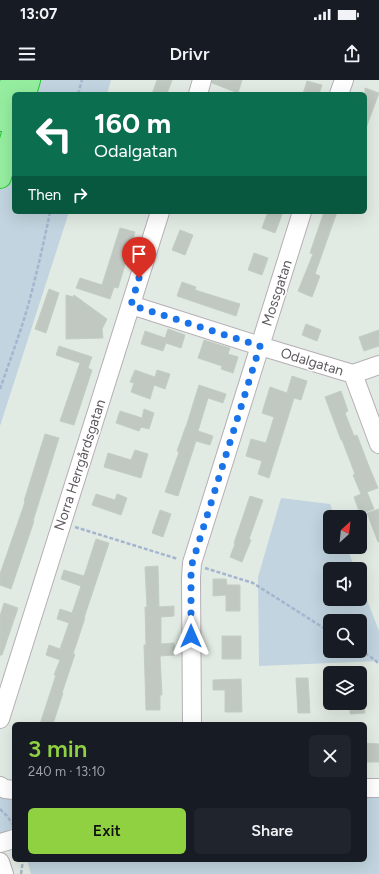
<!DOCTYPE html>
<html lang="en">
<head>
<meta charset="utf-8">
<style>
  body { margin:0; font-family:Figtree,sans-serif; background:#20242c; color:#f1f3f6; height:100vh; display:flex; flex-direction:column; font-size:15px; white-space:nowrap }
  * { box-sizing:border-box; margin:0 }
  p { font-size:13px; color:#9ea1a6 }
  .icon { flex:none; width:22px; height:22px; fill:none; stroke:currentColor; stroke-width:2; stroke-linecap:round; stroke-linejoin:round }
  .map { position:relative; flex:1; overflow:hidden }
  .sheet { position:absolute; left:12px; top:642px; width:355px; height:140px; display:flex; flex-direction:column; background:#171b24; border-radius:6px; box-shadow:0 4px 16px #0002 }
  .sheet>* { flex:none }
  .hud { position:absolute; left:12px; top:12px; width:355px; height:122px; border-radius:6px; box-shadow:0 4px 16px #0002; background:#0b6e4f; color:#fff; overflow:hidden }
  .needle { width:26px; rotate:27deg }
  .buttons { position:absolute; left:323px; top:430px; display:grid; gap:8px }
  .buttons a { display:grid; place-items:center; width:44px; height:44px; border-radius:6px; background:#171b24; box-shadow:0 4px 16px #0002; font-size:20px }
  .pin { position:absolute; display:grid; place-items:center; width:34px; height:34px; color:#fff; margin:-41px -17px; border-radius:50% 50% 50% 0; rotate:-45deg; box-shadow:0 0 4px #0007 }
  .pin .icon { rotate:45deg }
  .me { position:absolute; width:44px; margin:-22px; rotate:0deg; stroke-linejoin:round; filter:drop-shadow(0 0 3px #0008) }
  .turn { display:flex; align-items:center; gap:14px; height:84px; padding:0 16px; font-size:18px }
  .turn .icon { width:52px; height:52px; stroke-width:2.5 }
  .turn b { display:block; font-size:28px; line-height:34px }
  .then { display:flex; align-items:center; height:38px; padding:0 16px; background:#0003; gap:8px; font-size:15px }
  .round { display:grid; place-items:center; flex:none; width:42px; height:42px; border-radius:6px; background:#20242c }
  .summary { display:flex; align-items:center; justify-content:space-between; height:68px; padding:0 16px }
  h1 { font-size:24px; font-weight:600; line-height:30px; color:#90d141 }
  .cta { display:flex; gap:8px; margin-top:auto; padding:8px 16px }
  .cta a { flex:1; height:46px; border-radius:6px; background:#90d141; color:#111; font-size:16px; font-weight:600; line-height:46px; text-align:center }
  .cta a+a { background:#20242c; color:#f1f3f6 }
  .status { display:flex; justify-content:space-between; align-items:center; height:28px; padding:0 20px; background:#171b24; direction:ltr }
  .status svg { height:11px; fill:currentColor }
  header { display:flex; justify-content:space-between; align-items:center; height:52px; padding:0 16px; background:#171b24; font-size:18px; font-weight:600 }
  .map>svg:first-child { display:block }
  .green { fill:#c1d4df; fill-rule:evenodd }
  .building { fill:#c0c8c1; stroke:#c1cec2 }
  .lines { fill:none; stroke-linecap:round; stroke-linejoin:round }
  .minor-casing { stroke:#b5afb5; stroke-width:20 }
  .highway-casing { stroke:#1dcf28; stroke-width:24 }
  .path { stroke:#a6b5cf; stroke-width:2.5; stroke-dasharray:4 2; stroke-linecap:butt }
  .minor { stroke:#fff; stroke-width:18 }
  .highway { stroke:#95eea0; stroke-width:22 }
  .route { stroke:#1a73e8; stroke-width:7; stroke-dasharray:0 12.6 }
  .labels { text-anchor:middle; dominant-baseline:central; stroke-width:3.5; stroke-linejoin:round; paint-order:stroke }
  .street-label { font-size:14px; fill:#605a60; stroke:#fff }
</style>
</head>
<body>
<div class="status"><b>13:07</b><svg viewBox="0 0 49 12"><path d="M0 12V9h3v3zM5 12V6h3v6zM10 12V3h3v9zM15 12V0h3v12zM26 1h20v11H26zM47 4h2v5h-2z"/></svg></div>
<header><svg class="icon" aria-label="menu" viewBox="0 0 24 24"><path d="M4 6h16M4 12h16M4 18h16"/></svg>Drivr<svg class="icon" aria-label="share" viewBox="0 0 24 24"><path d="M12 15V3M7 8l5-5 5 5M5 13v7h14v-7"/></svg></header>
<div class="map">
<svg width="379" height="794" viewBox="0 0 379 794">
  <rect width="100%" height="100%" fill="#e2ebe3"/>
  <!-- green -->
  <path class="green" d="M0,0H111L107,14H14V132H69L0,346Z
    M281,418L330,424L335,437H330V467H347L355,489H330V519H360V502L379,551V581L259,586L258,497ZM330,541H360V571H330Z
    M0,705L14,706V756L0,760Z
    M365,718H379V794H31L27,780H365Z"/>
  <!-- building -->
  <path class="building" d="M157,0H172L167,14H152Z
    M212,0H242L238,13L212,3Z
    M307,1L322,5L319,14H303Z
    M365,8L379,13L366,48L365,47Z
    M268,132H283L275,153L262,148Z
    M324,132H337L315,194L320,196L312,217L298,211L313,174L310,173Z
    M120,148L135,152L118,208L114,207L110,219L76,208L80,198L102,205Z
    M180,150L193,155L185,175L172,170Z
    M254,173L268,178L262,195L248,190Z
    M182,202L196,207L195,210L240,224L236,236L177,216Z
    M49,209L59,213L46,253L35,249Z
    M66,215L73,217L74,215L107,239L102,249L103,258L66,259Z
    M306,244L321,250L317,261L302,255Z
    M168,249L185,255L181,268L166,263L163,271L141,264L145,251L165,258Z
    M379,250V266L364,271L359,257Z
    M204,260L230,268L228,274L238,277L233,293L221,289L222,286L198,278Z
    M59,266L92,277L88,288L92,290L74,345L60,341L80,283L56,275Z
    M135,290L155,297L157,290L170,294L165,309L154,305L150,319L131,312L134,303L130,302Z
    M292,296L307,301L301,320L294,318L269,398L258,394L262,381L246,376L251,359L266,363L274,337L262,333L270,307L287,313Z
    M199,305L226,314L223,323L208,318L198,351L213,356L210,365L196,361L178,416L165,412L179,372L177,371L186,346V347Z
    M341,311L348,331L345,333L354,356L357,355L368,384L378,408L367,412L374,429L360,434L354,417L361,414L353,395L355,394L342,360H341L325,317Z
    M144,329L154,333L149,349L141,347L139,351L116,343L120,331L142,338Z
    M45,354L59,358L33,441H34L11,509L0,505V494L25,422L24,421Z
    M135,370L148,374L141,398L104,387L108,373L131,380Z
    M96,414L115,420L117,414L127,418L121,435L92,425Z
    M250,416L263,420L249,459L251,460L242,482L230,477L235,464L234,463Z
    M379,429V462H378L367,433Z
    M160,430L171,434L163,457L152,453Z
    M96,459L109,463L84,538H85L73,574H75L62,613H63L53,644H40L56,595H54L60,580L46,575L49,565L60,569L69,543L57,539L60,529L72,533L81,506L61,499L64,490L84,496Z
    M158,486L159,527L174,526V536L161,537V564L174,563L175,575L160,576L162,615H160V630H146L144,565H146L145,527H147L145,487Z
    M213,499H226L227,505H240V531H226V515L213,516Z
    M4,523L18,528L2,575H0V536Z
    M222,556H241V579H222Z
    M296,598H308L310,633H298Z
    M241,599L242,632H225V610H213V600Z
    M350,623H364L365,633L350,634Z
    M365,663L379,664V682H365Z"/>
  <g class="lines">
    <defs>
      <path id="minor" d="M198,14L202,0
        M339,14L344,0
        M131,225L260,266L353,294L379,285
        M353,294L379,364
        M0,639L160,132
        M192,644L191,498L192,483L302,132
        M0,706L5,709L14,710
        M365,708H379
        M0,763L14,759
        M0,782L4,794"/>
      <path id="highway" d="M25,14L29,0
        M0,40L12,0
        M0,97L14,50"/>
    </defs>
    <!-- minor casing -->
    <use href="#minor" class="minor-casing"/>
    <!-- highway casing -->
    <use href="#highway" class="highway-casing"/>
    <!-- path -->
    <path class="path" d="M78,14L82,0
      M0,309C10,280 21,251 29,222C37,192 44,162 50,132
      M75,447L178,479
      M205,488L253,503L330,552
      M360,570L375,580L379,584
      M0,729L7,736L14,746
      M21,794L23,780"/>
    <!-- minor -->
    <use href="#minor" class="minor"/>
    <!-- highway -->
    <use href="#highway" class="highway"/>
  </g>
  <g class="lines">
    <!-- route -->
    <path class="route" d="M139,198L131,225L260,266L192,484L191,491V556"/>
  </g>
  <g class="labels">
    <!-- street labels -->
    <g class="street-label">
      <text transform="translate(277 213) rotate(-72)">Mossgatan</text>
      <text transform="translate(312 282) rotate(17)">Odalgatan</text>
      <text transform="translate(80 385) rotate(-72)">Norra Herrgårdsgatan</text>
    </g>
  </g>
</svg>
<div class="buttons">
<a><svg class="needle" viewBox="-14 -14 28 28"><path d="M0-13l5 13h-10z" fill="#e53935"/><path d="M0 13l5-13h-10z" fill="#9ea1a6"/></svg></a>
<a><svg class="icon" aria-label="sound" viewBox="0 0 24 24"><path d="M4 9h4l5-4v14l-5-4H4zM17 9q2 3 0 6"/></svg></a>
<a><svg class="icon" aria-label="search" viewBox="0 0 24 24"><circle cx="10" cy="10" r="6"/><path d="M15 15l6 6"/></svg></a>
<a><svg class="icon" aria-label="layers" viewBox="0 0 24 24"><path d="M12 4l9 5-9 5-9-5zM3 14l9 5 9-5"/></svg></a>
</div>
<div class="pin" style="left:139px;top:198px;background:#d93025"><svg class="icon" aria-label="arrive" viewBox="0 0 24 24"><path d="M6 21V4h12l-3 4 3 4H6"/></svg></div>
<svg class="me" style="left:191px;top:556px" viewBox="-20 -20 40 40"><path d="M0-17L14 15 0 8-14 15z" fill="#1a73e8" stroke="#fff" stroke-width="4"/></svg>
<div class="hud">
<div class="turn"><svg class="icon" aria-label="left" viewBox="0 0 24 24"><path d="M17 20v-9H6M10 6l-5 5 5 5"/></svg><div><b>160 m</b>Odalgatan</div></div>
<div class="then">Then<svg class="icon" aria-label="right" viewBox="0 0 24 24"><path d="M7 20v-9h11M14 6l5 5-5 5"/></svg></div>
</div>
<section class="sheet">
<div class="summary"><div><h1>3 min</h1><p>240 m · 13:10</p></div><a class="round"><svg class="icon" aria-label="close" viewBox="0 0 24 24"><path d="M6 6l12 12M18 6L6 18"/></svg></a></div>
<div class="cta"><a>Exit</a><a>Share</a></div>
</section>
</div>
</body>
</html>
